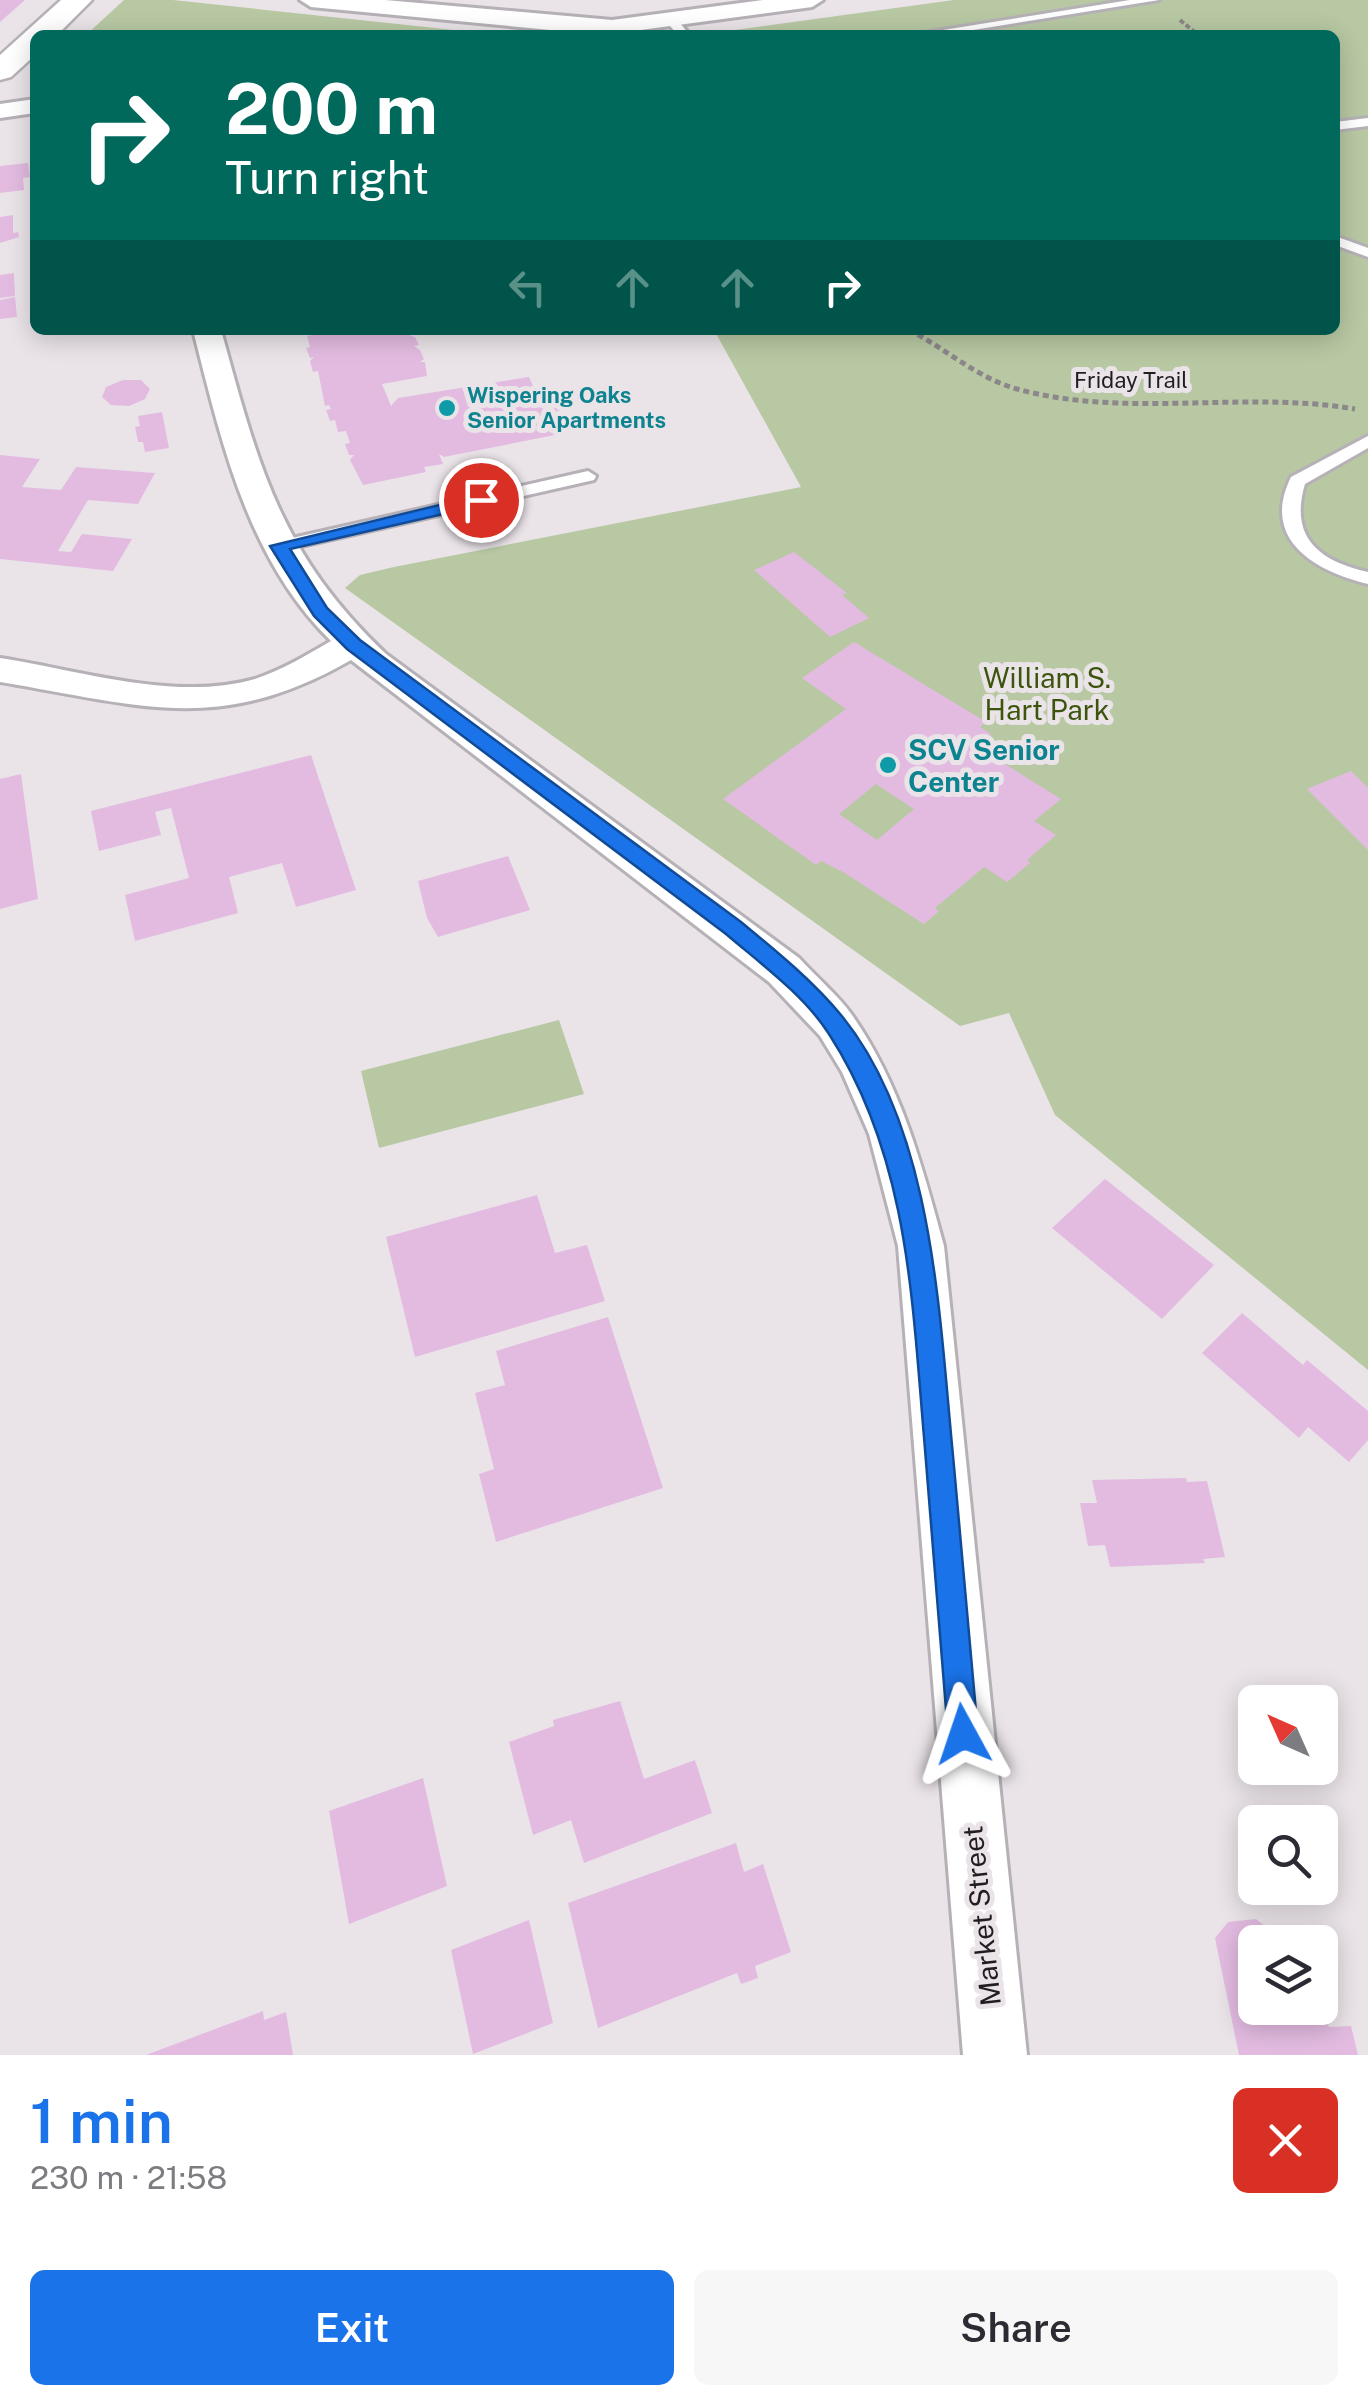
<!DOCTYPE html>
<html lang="en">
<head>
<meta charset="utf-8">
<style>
  body { margin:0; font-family:"Public Sans",sans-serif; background:#f7f7f7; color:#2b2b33; height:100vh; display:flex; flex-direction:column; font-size:38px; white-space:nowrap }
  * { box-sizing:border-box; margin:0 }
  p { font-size:32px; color:#7c7c81 }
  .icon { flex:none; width:55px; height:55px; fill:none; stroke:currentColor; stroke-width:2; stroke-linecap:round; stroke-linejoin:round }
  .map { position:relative; height:2055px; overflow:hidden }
  .sheet { display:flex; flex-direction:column; background:#fff; flex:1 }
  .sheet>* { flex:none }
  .banner { position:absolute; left:30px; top:30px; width:1310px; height:305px; border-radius:15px; box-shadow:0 5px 25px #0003; background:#00695c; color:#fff; overflow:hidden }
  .needle { width:65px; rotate:315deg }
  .tools { position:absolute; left:1238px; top:1685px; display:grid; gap:20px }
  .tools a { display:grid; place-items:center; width:100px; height:100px; border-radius:15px; background:#fff; box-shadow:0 5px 25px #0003; font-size:50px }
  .pin { position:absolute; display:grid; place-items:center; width:85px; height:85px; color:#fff; margin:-42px; border:5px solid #fff; border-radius:50%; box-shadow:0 2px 10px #0007 }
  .me { position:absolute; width:110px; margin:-55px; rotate:355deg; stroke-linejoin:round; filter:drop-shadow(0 0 8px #0008) }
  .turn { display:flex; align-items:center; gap:35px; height:210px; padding:0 30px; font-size:45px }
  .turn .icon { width:130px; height:130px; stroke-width:2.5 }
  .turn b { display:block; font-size:70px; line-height:85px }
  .lanes { display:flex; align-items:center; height:95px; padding:0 30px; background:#0003; justify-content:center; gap:50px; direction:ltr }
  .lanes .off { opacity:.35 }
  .round { display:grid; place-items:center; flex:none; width:105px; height:105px; border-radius:15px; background:#f7f7f7 }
  .summary { display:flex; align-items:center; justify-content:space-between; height:170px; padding:0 30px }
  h1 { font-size:60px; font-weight:600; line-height:75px; color:#1a73e8 }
  .button { display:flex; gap:20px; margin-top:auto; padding:20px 30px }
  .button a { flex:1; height:115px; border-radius:15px; background:#1a73e8; color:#fff; font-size:40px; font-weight:600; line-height:115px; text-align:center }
  .button a+a { background:#f7f7f7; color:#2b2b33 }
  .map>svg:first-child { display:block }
  .green { fill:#b8c8a3 }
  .building { fill:#e3bbe1; fill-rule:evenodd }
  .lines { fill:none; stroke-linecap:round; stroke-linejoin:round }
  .service-casing { stroke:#b6b1b6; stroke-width:6 }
  .minor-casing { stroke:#b6b1b6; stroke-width:6 }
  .tertiary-casing { stroke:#b6b1b6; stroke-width:5 }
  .path-far1 { stroke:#8c878b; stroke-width:4; stroke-dasharray:5 2.5; stroke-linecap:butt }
  .path { stroke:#8c878b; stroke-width:5; stroke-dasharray:6 4; stroke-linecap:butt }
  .service { fill:#fff; fill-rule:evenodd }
  .minor { fill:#fff; fill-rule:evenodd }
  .tertiary { fill:#fff; fill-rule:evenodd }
  .route { fill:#1a73e8; stroke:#114b97; stroke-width:2.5 }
  .culture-dot { fill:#0f9aa8; stroke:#eae4e9; stroke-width:4 }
  .labels { text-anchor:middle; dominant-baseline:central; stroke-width:10; stroke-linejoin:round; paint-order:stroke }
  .far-street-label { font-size:22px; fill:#201e20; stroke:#eae4e9 }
  .far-culture-label { font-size:22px; font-weight:bold; fill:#0d838f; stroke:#eae4e9; text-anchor:start }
  .park-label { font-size:28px; fill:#3c540c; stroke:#eae4e9 }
  .culture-label { font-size:28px; font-weight:bold; fill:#0d838f; stroke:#eae4e9; text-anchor:start }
  .street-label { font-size:28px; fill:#201e20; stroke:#eae4e9 }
</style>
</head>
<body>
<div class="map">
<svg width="1368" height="2055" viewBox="0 0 1368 2055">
  <rect width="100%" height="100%" fill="#eae4e9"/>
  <!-- green -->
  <path class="green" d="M124,0H173L454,30L449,35H86Z
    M954,0H1368V1370L1055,1115L1009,1013L960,1026L345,588L360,575L394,567L801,487L714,330H1335V35H699Z
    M559,1020L584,1094L379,1148L361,1071Z"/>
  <!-- building -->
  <path class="building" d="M0,0H25L0,22Z
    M28,163L30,177L23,178L24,190L0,193V166Z
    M13,215V233L18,232L19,237L0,243V217Z
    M14,273L15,296L0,298V275Z
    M15,297L17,317L0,319V300Z
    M341,330H412L414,334L409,335L415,337L419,345L414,346L420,350L424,359L420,362H425L427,376L382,384L391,406L398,398L529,377L534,388L541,386L548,401L559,399L570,413L575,431L444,457L439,454L443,464L424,467L426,472L363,485L350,460L354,455H349L345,444L350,443L346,431L338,432L335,420L330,421L326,410L331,409L329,405L325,406L318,371L313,372L310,361L314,357L310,358L306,348L310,347L307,336Z
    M123,380H141L150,389L145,399L129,406L111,405L102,397L106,387Z
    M162,412L169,448L145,452L143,442H138L135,427L140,426L138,416Z
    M0,455L40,459L22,487L61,490L76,467L155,473L138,504L88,500L58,551L71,552L82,534L132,539L113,571L0,559Z
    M794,552L847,593L842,595L869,618L830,637L754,570Z
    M854,642L986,722L980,727L991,734L976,746L1061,799L1034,821L1056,835L1027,860L1030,863L1007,882L984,867L935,908L939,911L924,924L843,872L821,861L816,865L723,799L846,709L802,678ZM876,784L914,809L877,840L839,814Z
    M311,755L356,890L296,907L282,863L229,877L238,913L135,941L125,895L189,878L171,808L155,812L161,835L99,851L91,811Z
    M1351,771L1368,788V850L1307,789Z
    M21,774L38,899L0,909V779Z
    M508,856L530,910L438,937L427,918L418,881Z
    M1105,1179L1214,1265L1162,1319L1052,1228Z
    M537,1195L555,1253L587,1245L605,1301L415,1357L386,1237Z
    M1242,1313L1303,1365L1307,1360L1368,1411V1440L1349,1462L1308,1427L1299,1438L1202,1353Z
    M608,1317L663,1488L496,1542L479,1474L494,1469L475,1393L505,1385L496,1351Z
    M1186,1478L1187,1482L1207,1481L1225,1557L1203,1559L1205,1563L1110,1567L1105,1545L1088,1546L1080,1503H1097L1092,1480Z
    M620,1701L644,1779L695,1760L712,1813L584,1863L571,1820L533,1835L509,1742L554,1726L553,1720Z
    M423,1778L447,1886L349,1924L329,1811Z
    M736,1843L744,1872L763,1864L791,1952L755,1966L758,1978L741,1984L737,1973L598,2028L568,1903Z
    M1256,1919L1277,1936L1278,1942H1255V2008H1320L1321,1998L1329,2027L1351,2026L1358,2055H1239L1215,1938L1228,1922Z
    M529,1920L553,2023L473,2054L451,1950Z
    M263,2011L264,2020L286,2012L293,2055H146Z"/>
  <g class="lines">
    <defs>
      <path id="service" d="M1130,0H1159L942,35H912Z
        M665,15H673L690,35H678L663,18Z
        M1368,118V126L1335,130V122Z
        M1335,236L1368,248V257L1335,245Z
        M1368,436V448L1305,484C1289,537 1319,561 1368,572V584C1315,571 1260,540 1291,477Z
        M588,471L596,476L594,480L279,551L270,546L279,541Z"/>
      <path id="minor" d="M300,0H385L612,20L763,0H823L812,7L603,35L311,7Z
        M35,99V113L0,118V104Z
        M193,330H221C259,467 279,552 386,654L799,958C816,977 838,995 852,1015C901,1085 922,1165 944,1246L1027,2055H963L898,1246L869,1134L842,1072L820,1036L769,982L351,660C219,736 140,705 0,682V658C79,670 176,702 255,679C282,670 307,655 331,641C247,559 221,440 193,330Z"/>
      <path id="tertiary" d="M61,0H92L57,35H35V55L11,77L0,80V55Z"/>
    </defs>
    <!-- service casing -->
    <use href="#service" class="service-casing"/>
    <!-- minor casing -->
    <use href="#minor" class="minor-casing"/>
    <!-- tertiary casing -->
    <use href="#tertiary" class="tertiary-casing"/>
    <!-- path-far1 -->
    <path class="path-far1" d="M1180,20L1198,35
      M909,330L914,332"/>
    <!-- path -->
    <path class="path" d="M909,330C945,348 977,378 1017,389C1126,419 1244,390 1355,409"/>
    <!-- service -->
    <use href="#service" class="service"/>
    <!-- minor -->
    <use href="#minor" class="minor"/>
    <!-- tertiary -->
    <use href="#tertiary" class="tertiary"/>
  </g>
  <!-- route -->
  <path class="route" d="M481,495L487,497V504L290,549L327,608L360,640L741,922C776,951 812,980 841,1015C932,1126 939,1309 952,1445C961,1541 969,1637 978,1734L974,1744L963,1749L953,1744L948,1734C940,1635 932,1536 924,1437C912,1297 908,1156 829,1034C804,995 761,964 726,934L347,649L314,616L270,546Z"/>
  <!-- markers -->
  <g class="culture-dot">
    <circle cx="447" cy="408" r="10"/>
    <circle cx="888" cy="765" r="10"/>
  </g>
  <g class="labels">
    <!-- far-street labels -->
    <g class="far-street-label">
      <text x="1131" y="380">Friday Trail</text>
    </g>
    <!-- far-culture labels -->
    <g class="far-culture-label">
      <text x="467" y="395">Wispering Oaks<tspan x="467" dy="25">Senior Apartments</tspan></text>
    </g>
    <!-- park labels -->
    <g class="park-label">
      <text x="1047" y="677">William S.<tspan x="1047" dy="32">Hart Park</tspan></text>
    </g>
    <!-- culture labels -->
    <g class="culture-label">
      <text x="908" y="749">SCV Senior<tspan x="908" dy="32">Center</tspan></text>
    </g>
    <!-- street labels -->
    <g class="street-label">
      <text transform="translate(981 1916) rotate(-96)">Market Street</text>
    </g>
  </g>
</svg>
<div class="tools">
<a><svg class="needle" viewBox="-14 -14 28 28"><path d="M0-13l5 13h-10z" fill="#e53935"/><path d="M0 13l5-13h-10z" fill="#7c7c81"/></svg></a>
<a><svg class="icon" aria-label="search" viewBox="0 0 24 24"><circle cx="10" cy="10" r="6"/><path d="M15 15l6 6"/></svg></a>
<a><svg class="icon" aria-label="layers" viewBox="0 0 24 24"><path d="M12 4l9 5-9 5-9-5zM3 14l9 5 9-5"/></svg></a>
</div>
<div class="pin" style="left:481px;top:500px;background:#d93025"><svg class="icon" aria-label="arrive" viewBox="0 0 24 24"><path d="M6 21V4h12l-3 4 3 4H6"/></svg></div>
<svg class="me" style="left:963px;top:1734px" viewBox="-20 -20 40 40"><path d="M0-17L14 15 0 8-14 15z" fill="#1a73e8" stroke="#fff" stroke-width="4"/></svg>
<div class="banner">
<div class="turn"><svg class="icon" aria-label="right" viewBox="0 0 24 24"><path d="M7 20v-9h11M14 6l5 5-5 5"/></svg><div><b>200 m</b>Turn right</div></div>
<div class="lanes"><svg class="icon off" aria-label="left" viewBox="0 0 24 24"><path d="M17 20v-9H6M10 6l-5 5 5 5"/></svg><svg class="icon off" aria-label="ahead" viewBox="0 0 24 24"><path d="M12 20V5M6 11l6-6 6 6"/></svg><svg class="icon off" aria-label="ahead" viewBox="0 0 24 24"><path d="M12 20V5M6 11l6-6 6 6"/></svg><svg class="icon" aria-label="right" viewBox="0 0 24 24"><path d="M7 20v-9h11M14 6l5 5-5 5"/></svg></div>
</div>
</div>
<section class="sheet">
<div class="summary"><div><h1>1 min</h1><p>230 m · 21:58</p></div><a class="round" style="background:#d93025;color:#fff"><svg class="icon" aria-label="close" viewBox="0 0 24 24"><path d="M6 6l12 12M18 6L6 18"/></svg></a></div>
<div class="button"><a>Exit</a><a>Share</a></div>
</section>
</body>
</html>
